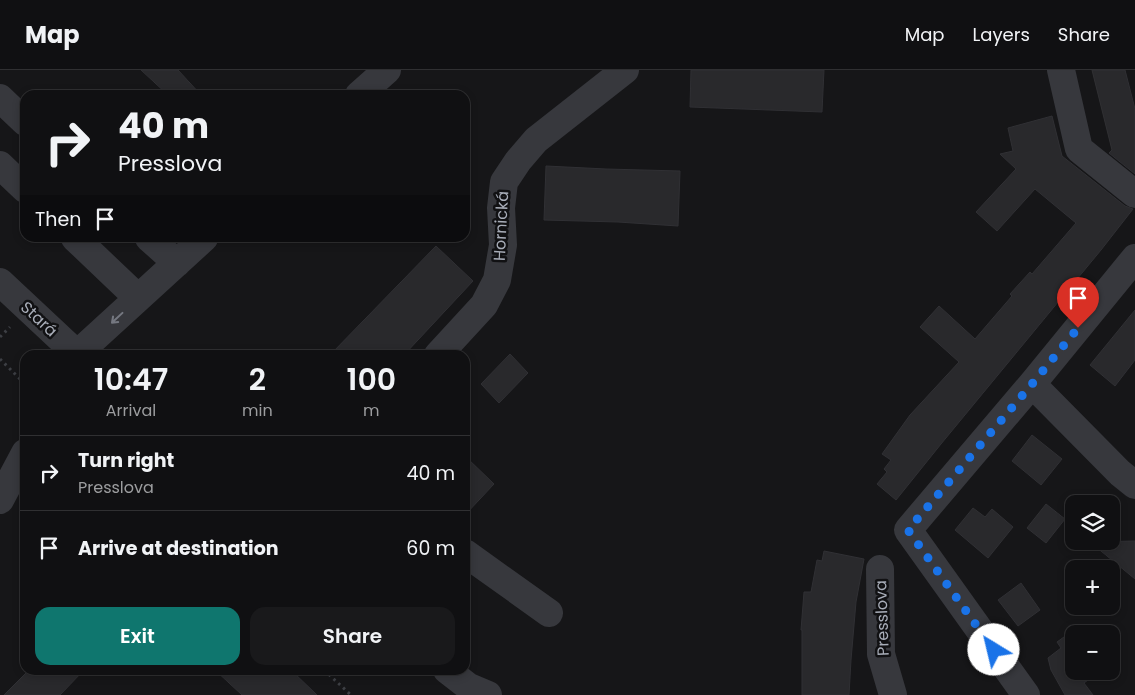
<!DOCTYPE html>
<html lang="en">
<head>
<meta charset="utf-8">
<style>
  body { margin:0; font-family:Poppins,sans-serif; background:#19191b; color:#f1f3f6; height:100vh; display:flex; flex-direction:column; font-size:19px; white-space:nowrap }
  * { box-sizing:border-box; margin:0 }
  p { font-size:16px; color:#9c9d9f }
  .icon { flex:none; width:28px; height:28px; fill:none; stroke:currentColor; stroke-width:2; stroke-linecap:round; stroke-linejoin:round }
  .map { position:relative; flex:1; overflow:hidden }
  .details { position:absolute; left:20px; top:280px; width:450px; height:325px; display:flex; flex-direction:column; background:#101012; border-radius:15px; box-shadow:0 2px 8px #0003,0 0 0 1px #303032 }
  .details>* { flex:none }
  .banner { position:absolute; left:20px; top:20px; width:450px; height:152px; border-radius:15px; box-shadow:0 2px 8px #0003,0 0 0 1px #303032; background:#101012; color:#f1f3f6; overflow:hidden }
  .controls { position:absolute; left:1065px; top:425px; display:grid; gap:10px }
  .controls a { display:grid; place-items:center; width:55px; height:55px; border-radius:10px; background:#101012; box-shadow:0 2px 8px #0003,0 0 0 1px #303032; font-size:25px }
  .pin { position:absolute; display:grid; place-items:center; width:42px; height:42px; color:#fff; margin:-51px -21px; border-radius:50% 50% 50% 0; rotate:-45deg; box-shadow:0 0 5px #0007 }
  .pin .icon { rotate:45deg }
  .me { position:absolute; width:55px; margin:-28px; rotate:324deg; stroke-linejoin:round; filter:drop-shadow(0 0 4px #0008) }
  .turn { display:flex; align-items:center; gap:18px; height:105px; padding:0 15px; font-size:22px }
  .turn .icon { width:65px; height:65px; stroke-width:2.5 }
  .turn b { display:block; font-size:35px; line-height:42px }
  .then { display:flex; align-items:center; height:48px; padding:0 15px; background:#0003; gap:10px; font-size:19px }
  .eta { display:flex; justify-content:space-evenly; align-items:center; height:85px; text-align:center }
  .eta b { font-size:30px; font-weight:600; line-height:35px }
  .primary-button { display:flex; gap:10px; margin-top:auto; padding:10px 15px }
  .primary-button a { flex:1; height:58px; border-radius:15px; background:#0f766e; color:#fff; font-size:20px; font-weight:600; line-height:58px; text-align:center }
  .primary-button a+a { background:#19191b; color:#f1f3f6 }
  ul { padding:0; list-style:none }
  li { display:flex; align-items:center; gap:15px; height:75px; padding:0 15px; border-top:1px solid #303032 }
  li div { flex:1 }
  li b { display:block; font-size:19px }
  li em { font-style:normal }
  header { display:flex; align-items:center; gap:30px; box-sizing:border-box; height:70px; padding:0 25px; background:#101012; border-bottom:1px solid #303032 }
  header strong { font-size:24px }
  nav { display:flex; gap:28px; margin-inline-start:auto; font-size:18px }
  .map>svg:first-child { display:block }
  .building { fill:#29292c; stroke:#303034 }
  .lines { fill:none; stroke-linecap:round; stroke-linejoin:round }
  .path { stroke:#3d3f44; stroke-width:3; stroke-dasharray:2.5 4; stroke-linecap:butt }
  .minor { stroke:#37383d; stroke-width:28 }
  .oneway { stroke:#757881 }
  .route { stroke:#1a73e8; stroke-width:9; stroke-dasharray:0 16.2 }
  .labels { text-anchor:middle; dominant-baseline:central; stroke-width:5; stroke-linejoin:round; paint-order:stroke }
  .street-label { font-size:16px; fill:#a8adb8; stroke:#111113 }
</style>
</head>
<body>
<header>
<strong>Map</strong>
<nav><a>Map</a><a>Layers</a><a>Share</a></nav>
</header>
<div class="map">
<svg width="1135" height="625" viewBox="0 0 1135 625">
  <rect width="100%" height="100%" fill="#161618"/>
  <!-- building -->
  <path class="building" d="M141,0H178L201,25H168Z
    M691,0H824L822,42L690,37Z
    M1092,0H1125L1135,39V104L1109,83L1112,80Z
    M1052,46L1062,86L1125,136L1133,139L1101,180L941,374L896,430L877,414L887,402L884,399L891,390L882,384L910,345L959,292L920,257L939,236L975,269L1012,226L1010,224L1030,202L1032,204L1076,153L1035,119L997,161L976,142L1016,99L1000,84L1013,81L1008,58Z
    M546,96L606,99L680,101L678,156L618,152L544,150Z
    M436,176L473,211L404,285H330Z
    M1135,240V290L1115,316L1090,295Z
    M510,284L528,303L499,333L481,314Z
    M1032,365L1062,389L1041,415L1012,391Z
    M465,386L494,414L465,445Z
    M1046,434L1065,449L1046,473L1027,458Z
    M973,438L985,447L992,439L1013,457L988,488L955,460Z
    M1135,471V509L1090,472Z
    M824,481L864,489L856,532L851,590L849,625H802V560H801L804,522H811L817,490L822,491Z
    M1021,513L1040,540L1018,556L998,530Z
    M1075,559L1078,564H1074V601H1100L1084,613L1093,625H1065L1051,600L1048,588L1061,578L1057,572Z
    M29,600H84L60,625H4Z
    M215,600H291L317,625H242Z"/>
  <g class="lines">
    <!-- path -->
    <path class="path" d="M0,267L10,257
      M0,289L25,314
      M324,600L351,625"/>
    <!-- minor -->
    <path class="minor" d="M1061,0L1079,79L1135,124
      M359,25L387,0
      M0,28L25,52
      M0,95L25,119
      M75,168L138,228
      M149,168L177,193
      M0,212L78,285
      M76,285L204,168
      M438,285L484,235L497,210L503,175L501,138L504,112L518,91L536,70L625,0
      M1032,314L1120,403L1135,415
      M0,430L25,383
      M465,483L549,543
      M880,499L881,584L893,625
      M447,600L469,617L488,625
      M1026,625L908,460L1032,314L1135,188"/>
  </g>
  <!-- one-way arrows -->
  <defs><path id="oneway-shaft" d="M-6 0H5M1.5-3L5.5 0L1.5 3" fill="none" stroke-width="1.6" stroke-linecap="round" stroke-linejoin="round" transform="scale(1.25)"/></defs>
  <use class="oneway" href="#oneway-shaft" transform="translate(117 248) rotate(137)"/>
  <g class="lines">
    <!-- route -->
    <path class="route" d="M994,580L908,460L1032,314L1078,258"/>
  </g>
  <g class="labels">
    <!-- street labels -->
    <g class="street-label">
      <text transform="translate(501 156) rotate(-87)">Hornická</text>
      <text transform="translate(39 249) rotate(43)">Stará</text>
      <text transform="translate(882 548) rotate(-92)">Presslova</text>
    </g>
  </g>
</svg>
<div class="controls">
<a><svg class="icon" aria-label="layers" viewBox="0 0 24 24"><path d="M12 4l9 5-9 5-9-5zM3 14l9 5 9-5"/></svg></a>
<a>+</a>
<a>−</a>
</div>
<div class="pin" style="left:1078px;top:258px;background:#d93025"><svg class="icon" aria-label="arrive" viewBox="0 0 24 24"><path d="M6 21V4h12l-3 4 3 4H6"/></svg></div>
<svg class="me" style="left:994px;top:580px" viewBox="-20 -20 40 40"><circle r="19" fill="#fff"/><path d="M0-13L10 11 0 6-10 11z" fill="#1a73e8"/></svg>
<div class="banner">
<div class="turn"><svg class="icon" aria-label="right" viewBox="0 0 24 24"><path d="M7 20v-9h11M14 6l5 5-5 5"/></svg><div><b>40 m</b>Presslova</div></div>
<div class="then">Then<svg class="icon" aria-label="arrive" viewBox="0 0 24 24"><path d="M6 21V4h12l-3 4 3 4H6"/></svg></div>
</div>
<section class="details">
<div class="eta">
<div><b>10:47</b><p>Arrival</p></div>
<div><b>2</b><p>min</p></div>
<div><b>100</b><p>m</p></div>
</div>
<ul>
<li><svg class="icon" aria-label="right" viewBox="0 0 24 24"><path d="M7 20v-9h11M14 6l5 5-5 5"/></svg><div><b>Turn right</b><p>Presslova</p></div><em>40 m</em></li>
<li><svg class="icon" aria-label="arrive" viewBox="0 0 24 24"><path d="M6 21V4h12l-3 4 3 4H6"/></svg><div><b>Arrive at destination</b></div><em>60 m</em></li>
</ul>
<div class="primary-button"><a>Exit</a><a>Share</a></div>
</section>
</div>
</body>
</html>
